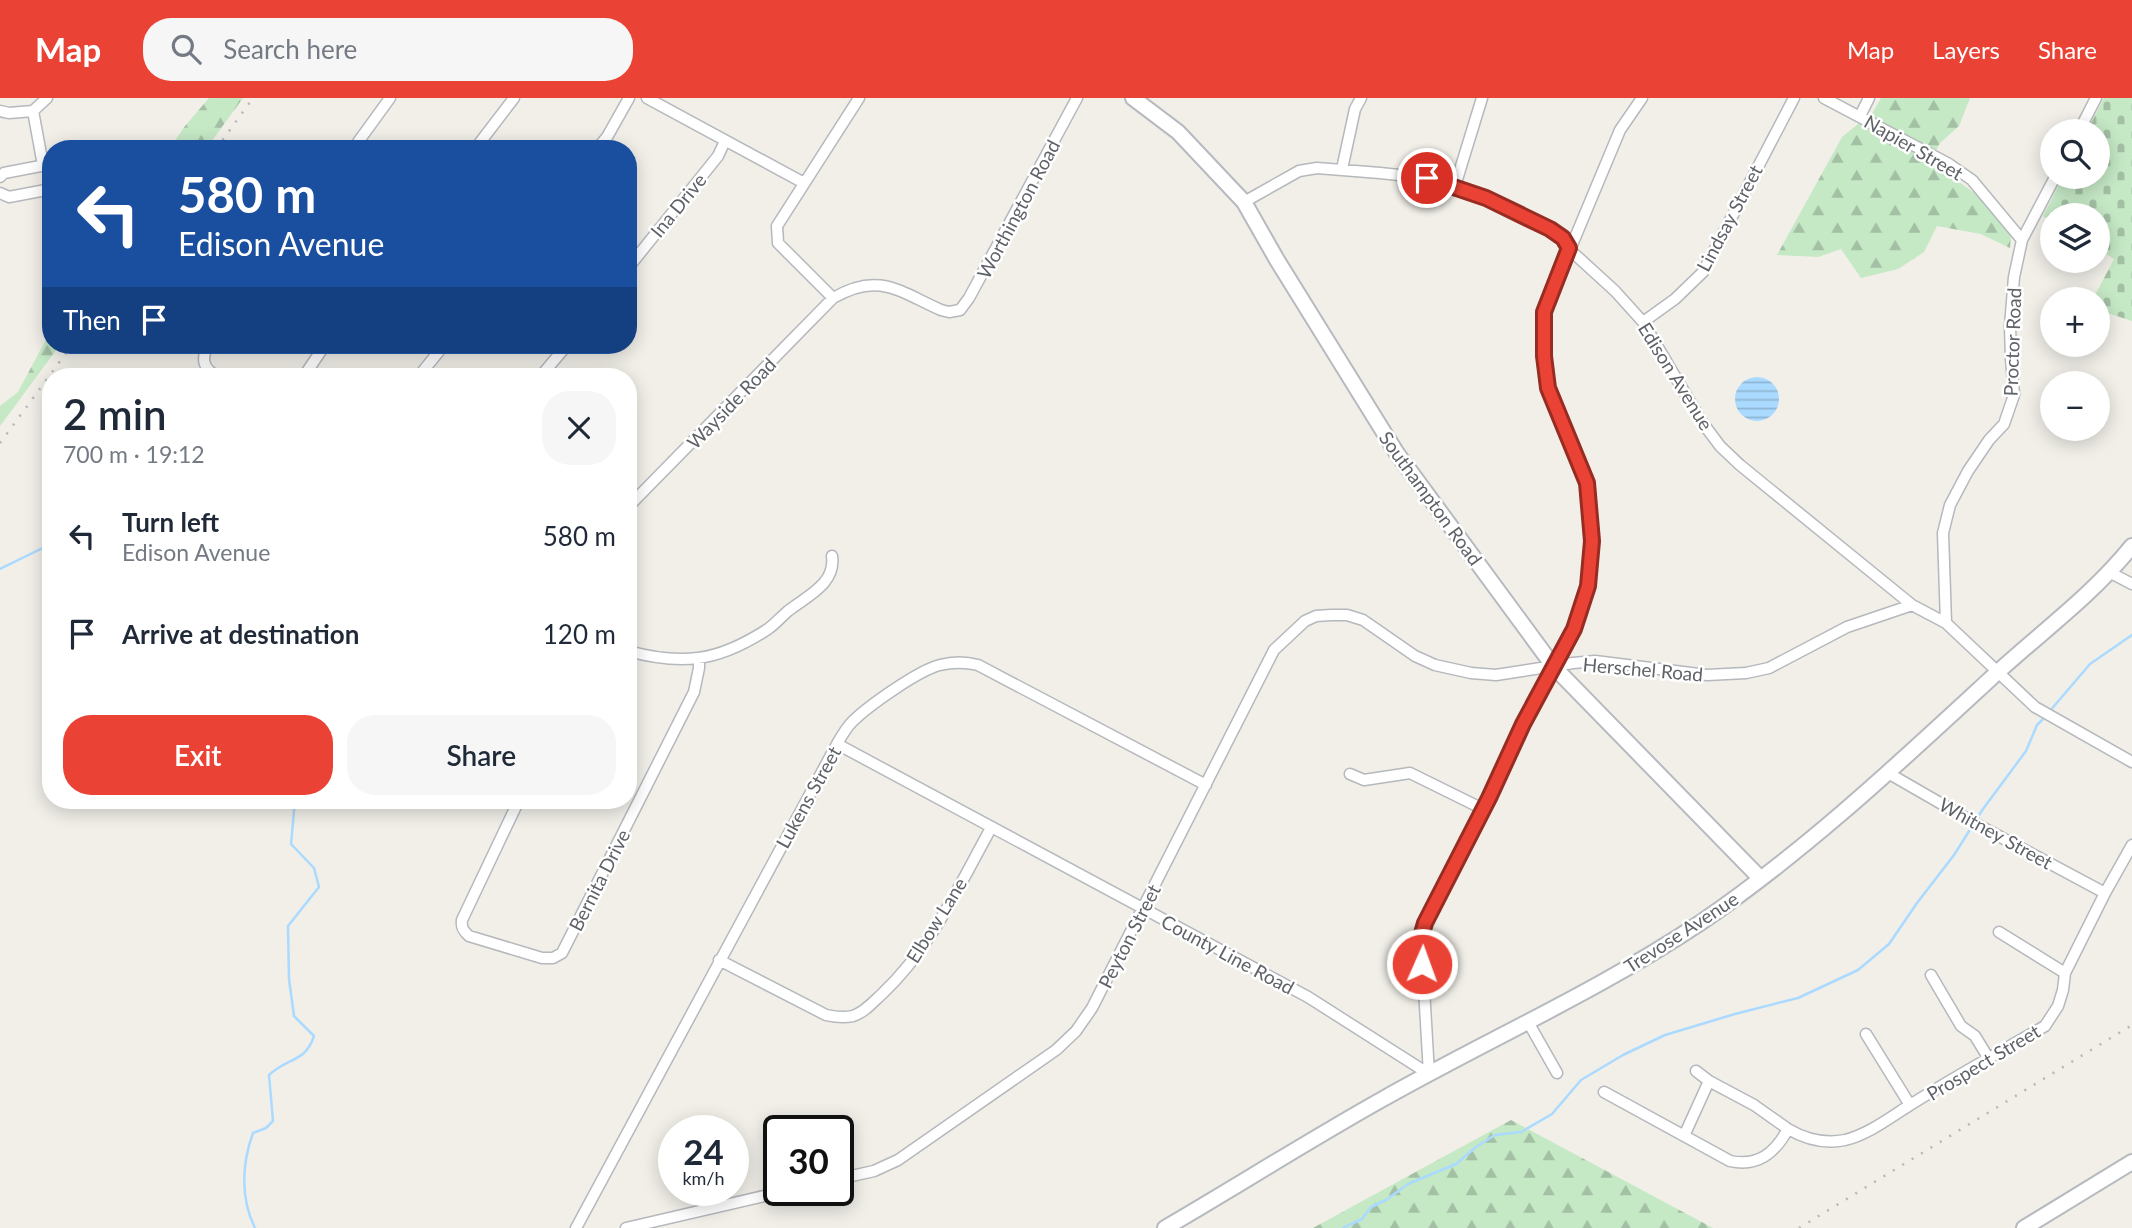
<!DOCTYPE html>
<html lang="en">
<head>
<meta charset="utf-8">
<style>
  body { margin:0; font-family:Lato,sans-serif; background:#f6f6f7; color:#1f2937; height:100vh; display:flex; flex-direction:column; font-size:26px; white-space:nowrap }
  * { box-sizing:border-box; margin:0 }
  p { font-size:23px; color:#747a83 }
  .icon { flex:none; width:38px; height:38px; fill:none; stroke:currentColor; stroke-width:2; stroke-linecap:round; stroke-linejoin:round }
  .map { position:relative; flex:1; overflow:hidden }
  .drawer { position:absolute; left:42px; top:270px; width:595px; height:441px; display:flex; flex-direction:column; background:#fff; border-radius:28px; box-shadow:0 4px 18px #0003 }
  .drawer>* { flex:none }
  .top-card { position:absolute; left:42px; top:42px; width:595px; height:214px; border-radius:28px; box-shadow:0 4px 18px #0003; background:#1a4fa0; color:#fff; overflow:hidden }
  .buttons { position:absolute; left:2040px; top:21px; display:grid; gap:14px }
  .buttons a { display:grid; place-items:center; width:70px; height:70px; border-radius:50%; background:#fff; box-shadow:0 4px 18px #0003; font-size:35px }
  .speed { position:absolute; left:658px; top:1017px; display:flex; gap:14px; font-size:35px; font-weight:700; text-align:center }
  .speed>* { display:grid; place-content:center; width:91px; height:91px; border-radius:50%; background:#fff; box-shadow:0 4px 18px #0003; line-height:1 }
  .speed small { font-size:18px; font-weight:400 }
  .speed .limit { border:4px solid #111; border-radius:10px; background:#fff; color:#111 }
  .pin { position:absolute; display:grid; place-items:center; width:60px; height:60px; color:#fff; margin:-30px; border:4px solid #fff; border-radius:50%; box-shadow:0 2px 7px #0007 }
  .me { position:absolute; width:77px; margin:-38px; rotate:2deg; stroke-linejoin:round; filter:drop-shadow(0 0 5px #0008) }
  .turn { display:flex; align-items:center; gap:24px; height:147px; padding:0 21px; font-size:32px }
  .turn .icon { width:91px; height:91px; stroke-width:2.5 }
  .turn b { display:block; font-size:49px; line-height:60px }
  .then { display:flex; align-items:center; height:66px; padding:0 21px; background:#0003; gap:14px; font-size:26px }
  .round { display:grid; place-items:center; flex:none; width:74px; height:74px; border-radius:28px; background:#f6f6f7 }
  .head { display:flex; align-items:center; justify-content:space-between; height:119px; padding:0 21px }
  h1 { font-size:42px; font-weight:600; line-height:52px }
  .cta { display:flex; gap:14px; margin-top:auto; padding:14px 21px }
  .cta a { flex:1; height:80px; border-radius:28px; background:#ea4335; color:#fff; font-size:28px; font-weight:600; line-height:80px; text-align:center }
  .cta a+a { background:#f6f6f7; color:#1f2937 }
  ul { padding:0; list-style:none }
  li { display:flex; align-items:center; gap:21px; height:98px; padding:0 21px }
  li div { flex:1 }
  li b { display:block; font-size:26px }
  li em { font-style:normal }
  header { display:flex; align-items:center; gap:42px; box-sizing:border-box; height:98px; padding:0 35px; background:#ea4335; color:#fff }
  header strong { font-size:33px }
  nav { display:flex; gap:38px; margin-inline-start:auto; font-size:24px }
  .search { width:490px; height:63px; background:#f6f6f7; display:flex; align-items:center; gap:18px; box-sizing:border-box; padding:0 24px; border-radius:28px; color:#747a83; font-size:26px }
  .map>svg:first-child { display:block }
  .forest { fill:url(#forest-firs) }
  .cemetery { fill:url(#cemetery-stones) }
  .water { fill:url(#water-rules) }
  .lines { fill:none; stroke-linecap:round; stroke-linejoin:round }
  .stream { stroke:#aadaff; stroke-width:2.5 }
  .street-casing { stroke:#b5b8bc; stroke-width:13 }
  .secondary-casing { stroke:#b6babf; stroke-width:18 }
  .street { stroke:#fff; stroke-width:10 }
  .secondary { stroke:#fff; stroke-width:14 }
  .rail { stroke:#b6b7b8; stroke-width:2.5; stroke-dasharray:2 9; stroke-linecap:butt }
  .route-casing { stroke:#982c22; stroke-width:18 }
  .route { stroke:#ea4335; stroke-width:12 }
  .labels { text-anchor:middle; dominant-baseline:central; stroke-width:5; stroke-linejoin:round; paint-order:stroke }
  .street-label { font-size:19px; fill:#5f6368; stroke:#fff }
</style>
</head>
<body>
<header>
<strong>Map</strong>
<div class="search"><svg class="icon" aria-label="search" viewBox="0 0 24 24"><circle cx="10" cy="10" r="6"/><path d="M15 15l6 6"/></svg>Search here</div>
<nav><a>Map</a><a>Layers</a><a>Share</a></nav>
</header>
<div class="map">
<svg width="2132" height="1130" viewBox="0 0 2132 1130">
  <defs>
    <pattern id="forest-firs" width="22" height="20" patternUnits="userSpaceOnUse" patternTransform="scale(1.75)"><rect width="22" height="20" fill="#c5e8c5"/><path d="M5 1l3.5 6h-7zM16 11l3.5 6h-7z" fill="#a3c0a4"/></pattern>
    <pattern id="cemetery-stones" width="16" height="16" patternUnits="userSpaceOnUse" patternTransform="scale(1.75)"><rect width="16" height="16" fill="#c5e8c5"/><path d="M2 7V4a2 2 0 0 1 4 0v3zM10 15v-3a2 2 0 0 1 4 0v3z" fill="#a3c0a4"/></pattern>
    <pattern id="water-rules" width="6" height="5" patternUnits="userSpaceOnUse" patternTransform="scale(1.75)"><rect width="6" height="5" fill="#aadaff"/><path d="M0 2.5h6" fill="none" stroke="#8eb4d2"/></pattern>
  </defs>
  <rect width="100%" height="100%" fill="#f1efe8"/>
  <!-- forest -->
  <path class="forest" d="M209,0H243L206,51H169L185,28Z
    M1881,0H1970L1959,28L1940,45L1930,64L1976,96L2011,138L2010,150L1981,136L1937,128L1924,154L1898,171L1861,180L1841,151L1818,159L1777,157L1842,39L1873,14Z
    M51,232V247H60L0,328V308L18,294Z
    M1511,1022L1713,1130H1313Z"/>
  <!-- cemetery -->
  <path class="cemetery" d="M2104,0H2132V223L2098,212V201H2093L2114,161L2098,151V117H2053V125L2043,118L2063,79H2098V33H2087Z"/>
  <!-- water -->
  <path class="water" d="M1735 301a22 22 0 1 1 44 0a22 22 0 1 1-44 0Z"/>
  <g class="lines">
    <!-- stream -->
    <path class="stream" d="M0,471L51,446
      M2049,614L2090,566L2132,537
      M255,1130C240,1100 242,1065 253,1035L266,1030L273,1023L269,977C288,959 305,965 314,938L294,918L289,881L288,828L319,789L314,770L291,746L295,702
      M1343,1130L1362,1121L1371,1109L1386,1102L1408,1086L1456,1066L1476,1049L1495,1037L1521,1034L1552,1016L1581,982L1623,957L1665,937L1735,916L1798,900L1858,872L1889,846L1917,805L1954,757L1983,711L2026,653L2037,627L2045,619"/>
    <defs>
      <path id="street" d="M647,0L804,85
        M1824,0L1949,66L1972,82L2022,142
        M0,13L9,15L33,13
        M33,13L43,67
        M33,13L47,0
        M1860,18L1869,0
        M2079,33L2096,0
        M353,51L390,0
        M475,51L514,0
        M597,51L607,39L629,0
        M1342,71L1355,11L1361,0
        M0,79L4,75L51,66
        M1455,88L1482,0
        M0,95L9,99L51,91
        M1244,104L1299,73L1317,70L1380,75L1427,80L1455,88L1486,100L1550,131L1563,140L1569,151L1615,193L1643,224L1702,324L1720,348L1740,367L1912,507L1946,525L2035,609L2132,664
        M628,170L718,58L725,43
        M833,200L778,145L777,128L859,0
        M1643,224L1675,201L1703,174L1794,0
        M208,247C201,261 203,271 217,278
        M304,278L325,247
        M419,278L444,247
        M541,278L567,247
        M628,409L833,200C879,173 900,194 941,212L949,214L960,212L969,200L1077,0
        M2111,475L2132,486
        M1946,525L1943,435L1950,407L1968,373L1989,342L2004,326L2014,297L2011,261L2010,228L2014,179L2022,142L2055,79
        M628,553C650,559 675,563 698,560C722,557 748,544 768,531C775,526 781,519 788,513C807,498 836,486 832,458
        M837,646L1308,899L1429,976
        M1888,675L1980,728L2105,795
        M1350,676L1364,682L1410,675L1483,711
        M519,702L462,822C461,829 463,833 469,838L542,860H553L562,855L694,594L699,570V560
        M1999,834L2065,875
        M719,862L826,917C835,919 844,920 853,918C865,914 873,904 882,896C931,850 959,788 991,730
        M1931,877L1961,928L1975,938L1989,961
        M1528,924L1557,975
        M1866,936L1910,1007
        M1696,973L1709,983L1754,1007L1788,1031
        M1429,976L1421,839L1425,825L1489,700L1523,626L1574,531L1588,488L1592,443L1587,385L1548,290L1544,258V214L1620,32L1642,0
        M1604,994L1730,1063C1758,1069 1775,1055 1788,1031C1805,1041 1825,1046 1845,1042C1869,1036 1889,1020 1910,1007C1954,979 2000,954 2045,928L2058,908L2063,892L2065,875L2105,795L2132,747
        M1684,1038L1709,983
        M838,1081L874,1073L898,1062L1056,952L1076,933L1092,910L1274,552L1305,523L1316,518L1331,517H1347L1363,522L1415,558L1435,567L1471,575L1496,577L1573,565L1595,563L1707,577L1746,575L1769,570L1847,529L1912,507
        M576,1130L837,646C841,639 846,630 852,624C868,608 919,572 940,567C952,564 966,564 978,567L1206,687
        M626,1130L790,1092"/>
      <path id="secondary" d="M1133,0L1178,34L1244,104L1277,162L1396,354L1554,569L1760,780
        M1165,1130C1237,1088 1308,1043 1381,1002C1487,942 1598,893 1700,825C1804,754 1896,668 1988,583C2036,538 2091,499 2132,448
        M2024,1130L2132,1064"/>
    </defs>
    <!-- street casing -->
    <use href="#street" class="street-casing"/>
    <!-- secondary casing -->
    <use href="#secondary" class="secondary-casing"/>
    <!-- street -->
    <use href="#street" class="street"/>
    <!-- secondary -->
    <use href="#secondary" class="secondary"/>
    <!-- rail -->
    <path class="rail" d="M216,51L253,0
      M0,345L72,247
      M1799,1130L2132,927"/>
  </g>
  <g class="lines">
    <defs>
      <path id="route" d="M1422,866L1421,839L1425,825L1489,700L1523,626L1574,531L1588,488L1592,443L1587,385L1548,290L1544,258V214L1569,150L1563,140L1550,131L1486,100L1427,80"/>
    </defs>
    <!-- route casing -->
    <use href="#route" class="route-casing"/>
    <!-- route -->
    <use href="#route" class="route"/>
  </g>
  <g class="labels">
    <!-- street labels -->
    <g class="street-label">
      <text transform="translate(1914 49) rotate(30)">Napier Street</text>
      <text transform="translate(678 107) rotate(-51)">Ina Drive</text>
      <text transform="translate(1018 111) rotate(-62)">Worthington Road</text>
      <text transform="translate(1729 120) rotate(-62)">Lindsay Street</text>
      <text transform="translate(2012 244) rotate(-88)">Proctor Road</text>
      <text transform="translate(1676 278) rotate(58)">Edison Avenue</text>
      <text transform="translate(731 305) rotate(-46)">Wayside Road</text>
      <text transform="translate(1431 400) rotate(54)">Southampton Road</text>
      <text transform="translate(1643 571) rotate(5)">Herschel Road</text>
      <text transform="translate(808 699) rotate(-61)">Lukens Street</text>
      <text transform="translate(1996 735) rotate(29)">Whitney Street</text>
      <text transform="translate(599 782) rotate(-63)">Bernita Drive</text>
      <text transform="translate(936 822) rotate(-58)">Elbow Lane</text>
      <text transform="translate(1681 834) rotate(-33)">Trevose Avenue</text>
      <text transform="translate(1129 838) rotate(-63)">Peyton Street</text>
      <text transform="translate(1228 856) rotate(28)">County Line Road</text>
      <text transform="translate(1983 964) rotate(-31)">Prospect Street</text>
    </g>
  </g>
</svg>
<div class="buttons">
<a><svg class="icon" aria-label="search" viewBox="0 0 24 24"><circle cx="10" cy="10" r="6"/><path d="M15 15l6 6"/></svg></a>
<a><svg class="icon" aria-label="layers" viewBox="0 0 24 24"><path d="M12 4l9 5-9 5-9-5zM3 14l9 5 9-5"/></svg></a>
<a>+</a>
<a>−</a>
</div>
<div class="speed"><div>24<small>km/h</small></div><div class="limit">30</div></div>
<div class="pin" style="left:1427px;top:80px;background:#d93025"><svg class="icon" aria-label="arrive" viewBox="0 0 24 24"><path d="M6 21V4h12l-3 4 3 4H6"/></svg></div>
<svg class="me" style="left:1422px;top:866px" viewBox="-20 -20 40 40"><circle r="17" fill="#ea4335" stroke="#fff" stroke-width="3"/><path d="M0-11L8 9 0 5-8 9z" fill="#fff"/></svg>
<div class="top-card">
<div class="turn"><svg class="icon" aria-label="left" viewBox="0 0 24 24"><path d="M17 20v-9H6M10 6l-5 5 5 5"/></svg><div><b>580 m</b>Edison Avenue</div></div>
<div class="then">Then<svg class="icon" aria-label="arrive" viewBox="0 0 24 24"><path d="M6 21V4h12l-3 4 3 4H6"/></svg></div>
</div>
<section class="drawer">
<div class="head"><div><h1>2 min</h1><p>700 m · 19:12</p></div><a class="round"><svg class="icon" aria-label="close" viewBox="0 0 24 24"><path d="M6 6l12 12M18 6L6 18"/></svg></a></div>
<ul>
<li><svg class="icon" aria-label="left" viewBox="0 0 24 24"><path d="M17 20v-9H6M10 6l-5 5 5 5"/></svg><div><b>Turn left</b><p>Edison Avenue</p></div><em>580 m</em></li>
<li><svg class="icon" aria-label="arrive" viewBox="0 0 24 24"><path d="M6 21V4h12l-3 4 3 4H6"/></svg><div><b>Arrive at destination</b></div><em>120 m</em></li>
</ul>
<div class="cta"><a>Exit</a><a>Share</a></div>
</section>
</div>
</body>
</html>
